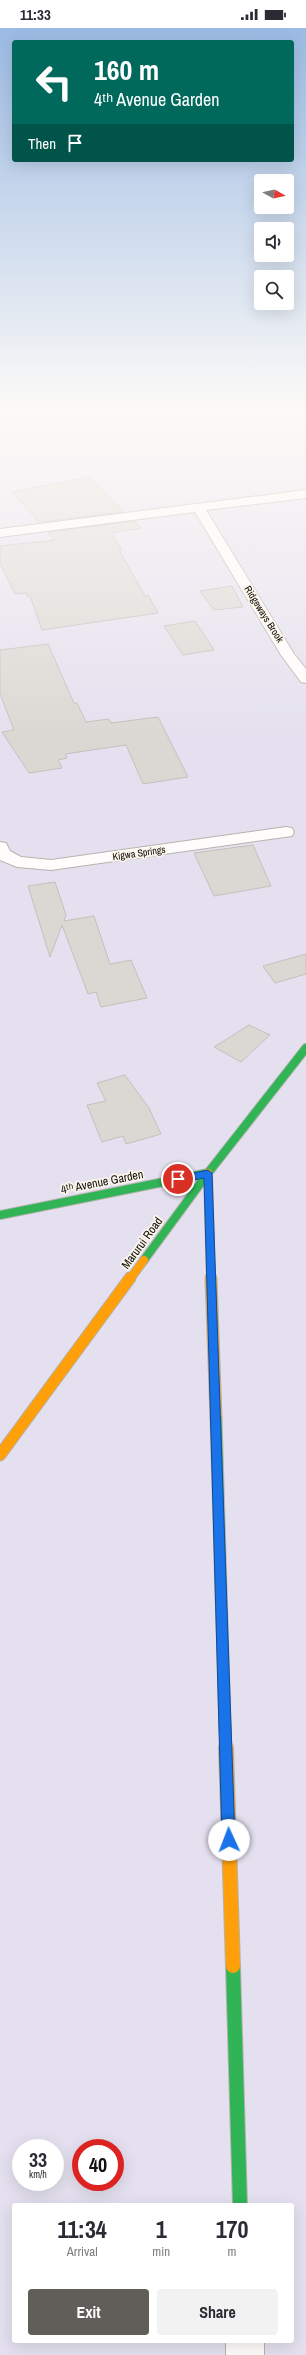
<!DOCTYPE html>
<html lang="en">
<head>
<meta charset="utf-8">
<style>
  body { margin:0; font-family:"Archivo Narrow",sans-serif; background:#f2f2f3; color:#2b2b33; height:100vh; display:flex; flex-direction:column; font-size:15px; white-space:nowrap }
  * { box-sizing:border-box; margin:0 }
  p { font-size:13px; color:#7c7c81 }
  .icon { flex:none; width:22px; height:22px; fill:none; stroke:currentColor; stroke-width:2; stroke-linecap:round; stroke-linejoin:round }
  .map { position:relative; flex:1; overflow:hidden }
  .side { position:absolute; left:12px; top:2175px; width:282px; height:140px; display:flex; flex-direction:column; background:#fff; border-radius:4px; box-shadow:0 4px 16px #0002 }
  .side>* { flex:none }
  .guide { position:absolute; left:12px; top:12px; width:282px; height:122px; border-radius:4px; box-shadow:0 4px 16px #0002; background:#00695c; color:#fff; overflow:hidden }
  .needle { width:26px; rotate:98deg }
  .fabs { position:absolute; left:254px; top:146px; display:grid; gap:8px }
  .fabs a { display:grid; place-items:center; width:40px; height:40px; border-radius:4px; background:#fff; box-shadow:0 4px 16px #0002; font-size:20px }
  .speed { position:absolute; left:12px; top:2111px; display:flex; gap:8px; font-size:20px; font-weight:700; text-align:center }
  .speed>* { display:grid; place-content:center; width:52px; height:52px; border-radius:50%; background:#fff; box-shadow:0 4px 16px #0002; line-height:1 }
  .speed small { font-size:10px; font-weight:400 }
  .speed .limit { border:6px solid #d22; background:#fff; color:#111 }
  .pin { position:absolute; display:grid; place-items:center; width:34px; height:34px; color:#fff; margin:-17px; border:2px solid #fff; border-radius:50%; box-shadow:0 1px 4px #0007 }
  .me { position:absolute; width:44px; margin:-22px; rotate:358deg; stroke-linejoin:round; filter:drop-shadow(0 0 3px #0008) }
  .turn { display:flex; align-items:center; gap:14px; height:84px; padding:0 16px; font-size:18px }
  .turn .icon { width:52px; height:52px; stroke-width:2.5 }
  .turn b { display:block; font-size:28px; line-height:34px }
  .then { display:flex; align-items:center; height:38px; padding:0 16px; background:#0003; gap:8px; font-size:15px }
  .eta { display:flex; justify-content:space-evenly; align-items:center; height:68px; text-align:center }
  .eta b { font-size:24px; font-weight:800; line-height:28px }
  .action { display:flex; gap:8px; margin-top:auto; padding:8px 16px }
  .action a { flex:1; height:46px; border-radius:4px; background:#615e5a; color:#fff; font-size:16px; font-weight:800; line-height:46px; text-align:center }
  .action a+a { background:#f2f2f3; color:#2b2b33 }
  .status { display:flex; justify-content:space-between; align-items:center; height:28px; padding:0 20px; background:#fff; direction:ltr }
  .status svg { height:11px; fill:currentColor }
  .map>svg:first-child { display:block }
  .green { fill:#e4e0ef; fill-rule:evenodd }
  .building { fill:#dbd8d4; stroke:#c3c0bc }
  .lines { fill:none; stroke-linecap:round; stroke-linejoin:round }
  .street-casing { stroke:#b5b3af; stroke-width:2 }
  .fast-far2-casing { stroke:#b5b3af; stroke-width:10 }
  .fast-far1-casing { stroke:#b5b3af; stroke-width:13 }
  .fast-casing { stroke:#b5b3af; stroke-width:16 }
  .slow-far2-casing { stroke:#b5b3af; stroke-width:10 }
  .slow-far1-casing { stroke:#b5b3af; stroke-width:13 }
  .slow-casing { stroke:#b5b3af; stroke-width:16 }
  .street { fill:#fefdfc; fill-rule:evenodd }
  .fast-far2 { stroke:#30b455; stroke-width:8 }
  .fast-far1 { stroke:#30b455; stroke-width:11 }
  .fast { stroke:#30b455; stroke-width:14 }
  .slow-far2 { stroke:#ff9f0a; stroke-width:8 }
  .slow-far1 { stroke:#ff9f0a; stroke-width:11 }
  .slow { stroke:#ff9f0a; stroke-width:14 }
  .route { fill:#1a73e8; stroke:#114b97 }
  .labels { text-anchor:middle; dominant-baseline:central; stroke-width:3.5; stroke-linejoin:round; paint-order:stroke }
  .far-street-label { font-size:10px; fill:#100e0a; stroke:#fbf5eb }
  .street-label { font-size:12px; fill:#100e0a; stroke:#fbf5eb }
</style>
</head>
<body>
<div class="status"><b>11:33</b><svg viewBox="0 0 49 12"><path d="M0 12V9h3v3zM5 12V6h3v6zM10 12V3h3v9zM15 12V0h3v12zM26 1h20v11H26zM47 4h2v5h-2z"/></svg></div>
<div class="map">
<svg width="306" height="2327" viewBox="0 0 306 2327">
  <rect width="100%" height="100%" fill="#f8f4ee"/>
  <!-- green -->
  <path class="green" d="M0,384H306V2327H0ZM21,2120H55V2154H21ZM81,2120H115V2154H81ZM14,2177H292V2313H14Z"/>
  <!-- building -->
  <path class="building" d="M90,449L124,484L39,494L12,464Z
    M134,493L141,500L111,505L122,522H119L145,568L148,567L158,585L42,602L30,568H27L26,565L15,566L0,535V518L55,512L48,504Z
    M232,558L243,579L214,582L200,563Z
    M195,593L214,622L183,627L164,598Z
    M48,616L74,675H77L86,694L109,691L111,695L158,689L188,749L143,756L126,717L65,726L67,730L58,732L62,740L29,745L2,704L14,702L0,666V622Z
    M253,817L271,858L214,868L194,825Z
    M55,854L66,887L64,893L94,888L110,936L131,932L147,970L101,979L96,964L88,966L62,897L50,929L28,858Z
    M306,926V946L275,955L263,938Z
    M249,997L270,1007L241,1034L214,1019Z
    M125,1047L149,1080L161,1106L126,1116L123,1108L102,1114L87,1077L106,1073L97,1055Z"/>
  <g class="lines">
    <defs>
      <path id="street" d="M306,462V470L206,482L294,626L306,641V655L301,654L281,627L195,484L0,509V501Z
        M286,799L292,800L294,804L292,808L51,842L17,839L0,832V814L6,815L10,823L21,829L51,832Z
        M226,2313H264V2327H226Z"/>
      <path id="fast-far2" d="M0,1187L208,1145
        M144,1232L208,1145L306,1020"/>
      <path id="fast-far1" d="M216,1390L225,1699"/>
      <path id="fast" d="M233,1938L240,2177"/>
      <path id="slow-far2" d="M208,1145L211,1251
        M130,1251L144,1232"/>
      <path id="slow-far1" d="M211,1250L216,1390
        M0,1427L130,1250
        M225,1699L226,1721"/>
      <path id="slow" d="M226,1720L233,1938"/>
    </defs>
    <!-- street casing -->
    <use href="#street" class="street-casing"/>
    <!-- fast-far2 casing -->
    <use href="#fast-far2" class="fast-far2-casing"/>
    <!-- fast-far1 casing -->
    <use href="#fast-far1" class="fast-far1-casing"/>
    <!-- fast casing -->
    <use href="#fast" class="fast-casing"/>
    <!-- slow-far2 casing -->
    <use href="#slow-far2" class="slow-far2-casing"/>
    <!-- slow-far1 casing -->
    <use href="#slow-far1" class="slow-far1-casing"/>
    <!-- slow casing -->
    <use href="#slow" class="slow-casing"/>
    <!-- street -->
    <use href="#street" class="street"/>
    <!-- fast-far2 -->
    <use href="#fast-far2" class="fast-far2"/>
    <!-- fast-far1 -->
    <use href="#fast-far1" class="fast-far1"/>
    <!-- fast -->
    <use href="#fast" class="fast"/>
    <!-- slow-far2 -->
    <use href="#slow-far2" class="slow-far2"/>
    <!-- slow-far1 -->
    <use href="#slow-far1" class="slow-far1"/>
    <!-- slow -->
    <use href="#slow" class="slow"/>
  </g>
  <!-- sky -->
  <linearGradient id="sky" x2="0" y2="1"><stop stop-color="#9bbae3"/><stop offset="0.54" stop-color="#fcfaf7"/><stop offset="1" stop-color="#fcfaf7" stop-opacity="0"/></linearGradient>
  <rect width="306" height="710" fill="url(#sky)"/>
  <!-- route -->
  <path class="route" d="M208,1142L212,1145L235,1812L233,1816L229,1818L224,1816L222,1812L204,1150L178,1155L174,1151L178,1148Z"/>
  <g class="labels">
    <!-- far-street labels -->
    <g class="far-street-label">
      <text transform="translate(264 586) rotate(58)">Ridgeways Brook</text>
      <text transform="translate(139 825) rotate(-8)">Kigwa Springs</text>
    </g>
    <!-- street labels -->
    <g class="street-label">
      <text transform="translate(102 1154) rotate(-11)">4ᵗʰ Avenue Garden</text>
      <text transform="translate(142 1215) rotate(-54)">Marurui Road</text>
    </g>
  </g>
</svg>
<div class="fabs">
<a><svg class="needle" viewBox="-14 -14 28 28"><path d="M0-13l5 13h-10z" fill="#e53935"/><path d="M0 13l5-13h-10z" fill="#7c7c81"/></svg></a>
<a><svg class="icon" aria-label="sound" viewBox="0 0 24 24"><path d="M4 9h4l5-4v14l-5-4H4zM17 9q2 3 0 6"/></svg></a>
<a><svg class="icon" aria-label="search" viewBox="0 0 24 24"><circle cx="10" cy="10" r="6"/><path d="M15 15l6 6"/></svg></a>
</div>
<div class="speed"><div>33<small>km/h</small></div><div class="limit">40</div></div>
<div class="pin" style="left:178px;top:1151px;background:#d93025"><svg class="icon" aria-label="arrive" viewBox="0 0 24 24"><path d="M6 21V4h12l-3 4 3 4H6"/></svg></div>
<svg class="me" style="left:229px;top:1812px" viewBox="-20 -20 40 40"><circle r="19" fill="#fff"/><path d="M0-13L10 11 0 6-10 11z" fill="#1a73e8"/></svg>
<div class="guide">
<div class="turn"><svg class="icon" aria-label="left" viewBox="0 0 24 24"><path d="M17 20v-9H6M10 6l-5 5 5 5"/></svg><div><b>160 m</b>4ᵗʰ Avenue Garden</div></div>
<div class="then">Then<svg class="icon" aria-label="arrive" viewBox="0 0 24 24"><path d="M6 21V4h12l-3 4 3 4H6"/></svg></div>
</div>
<section class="side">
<div class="eta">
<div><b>11:34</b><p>Arrival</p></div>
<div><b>1</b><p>min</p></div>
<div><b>170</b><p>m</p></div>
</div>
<div class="action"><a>Exit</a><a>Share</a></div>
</section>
</div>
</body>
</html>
